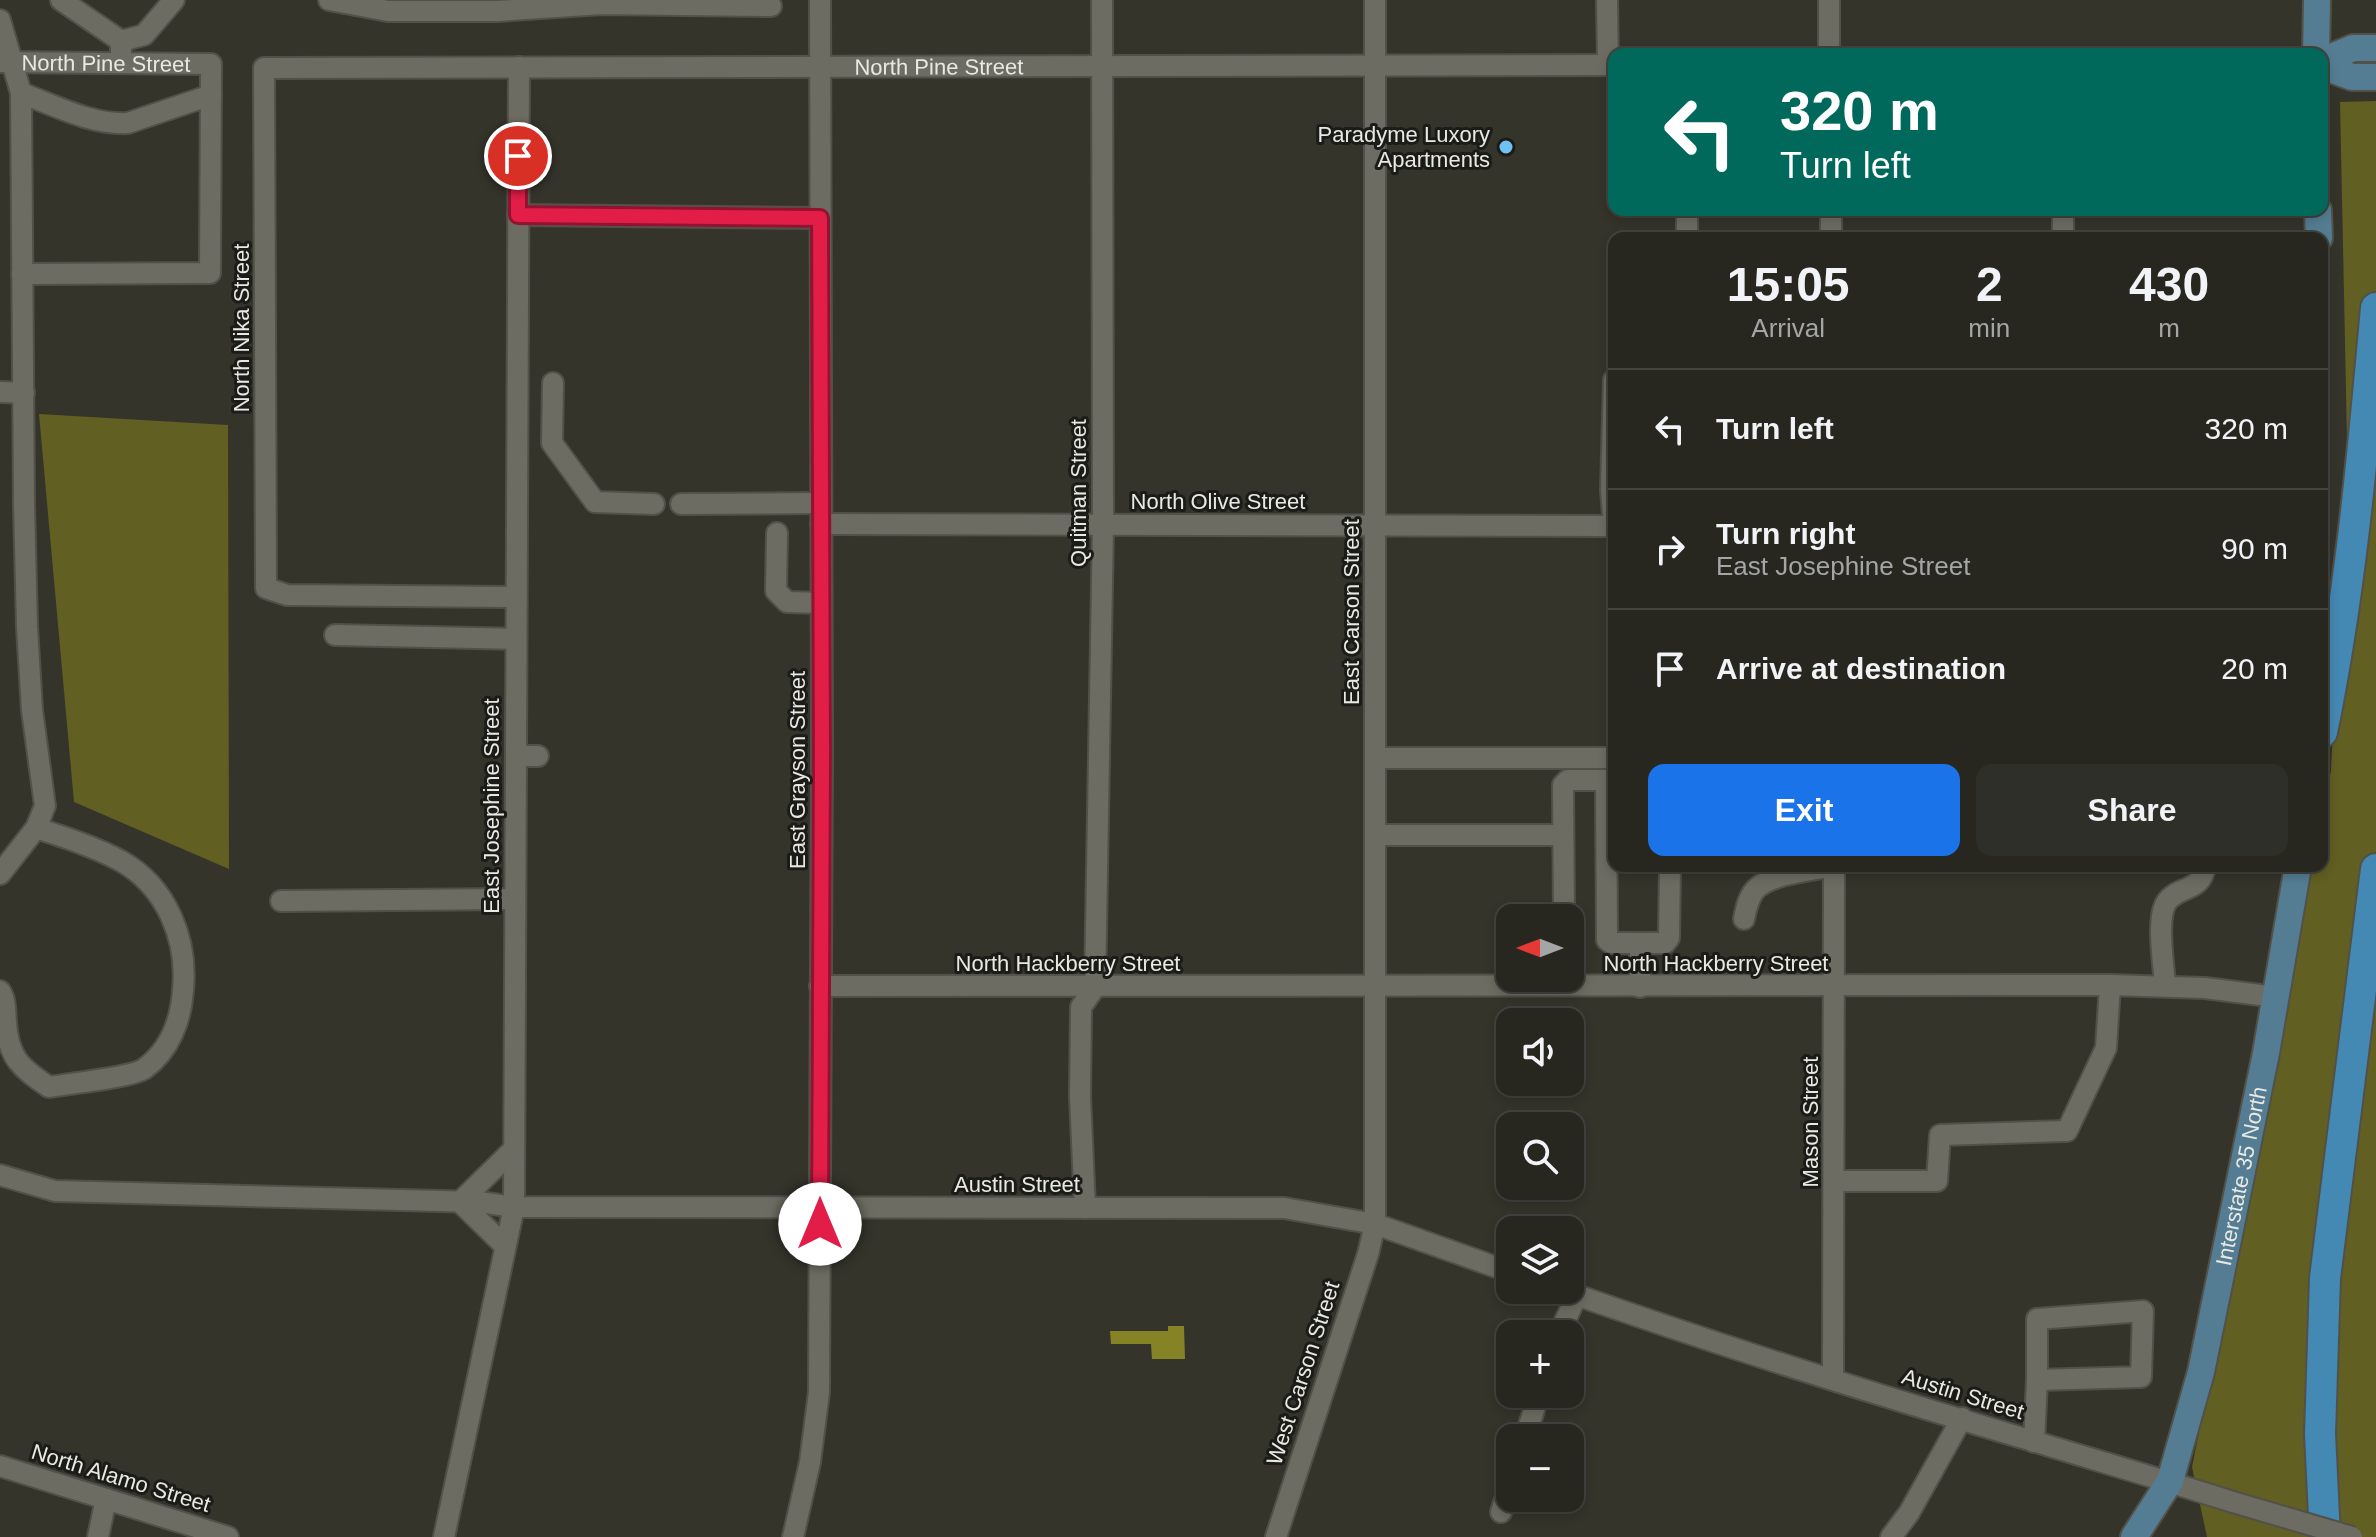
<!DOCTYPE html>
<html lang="en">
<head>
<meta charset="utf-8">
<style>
  body { margin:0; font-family:Helvetica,sans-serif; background:#2f2f29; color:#f1f3f6; height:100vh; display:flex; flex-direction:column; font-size:30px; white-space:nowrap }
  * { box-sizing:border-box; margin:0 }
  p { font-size:26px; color:#a4a5a5 }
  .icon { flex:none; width:44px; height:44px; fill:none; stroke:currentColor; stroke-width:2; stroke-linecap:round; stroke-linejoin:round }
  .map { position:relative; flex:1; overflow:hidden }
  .side { position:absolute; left:1608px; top:232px; width:720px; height:640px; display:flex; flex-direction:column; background:#272720; border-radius:16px; box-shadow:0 4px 12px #0003,0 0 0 2px #43443e }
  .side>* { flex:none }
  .banner { position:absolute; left:1608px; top:48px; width:720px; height:168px; border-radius:16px; box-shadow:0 4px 12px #0003,0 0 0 2px #43443e; background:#00695c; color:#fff; overflow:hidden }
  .needle { width:52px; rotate:270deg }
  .buttons { position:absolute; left:1496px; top:904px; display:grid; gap:16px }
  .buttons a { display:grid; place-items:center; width:88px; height:88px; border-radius:16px; background:#272720; box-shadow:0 4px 12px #0003,0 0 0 2px #43443e; font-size:40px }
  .pin { position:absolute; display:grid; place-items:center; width:68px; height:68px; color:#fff; margin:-34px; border:4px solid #fff; border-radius:50%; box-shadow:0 2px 8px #0007 }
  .me { position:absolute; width:88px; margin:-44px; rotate:0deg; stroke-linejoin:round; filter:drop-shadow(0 0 6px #0008) }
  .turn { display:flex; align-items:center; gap:28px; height:168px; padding:0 40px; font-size:36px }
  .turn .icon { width:104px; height:104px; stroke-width:2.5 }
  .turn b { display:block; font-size:56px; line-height:68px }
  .eta { display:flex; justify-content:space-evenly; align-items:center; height:136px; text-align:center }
  .eta b { font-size:48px; font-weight:700; line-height:56px }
  .primary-button { display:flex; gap:16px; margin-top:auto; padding:16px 40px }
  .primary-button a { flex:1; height:92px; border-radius:16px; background:#1a73e8; color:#fff; font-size:32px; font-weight:700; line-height:92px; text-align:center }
  .primary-button a+a { background:#2f2f29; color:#f1f3f6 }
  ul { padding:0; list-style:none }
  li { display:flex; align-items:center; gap:24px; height:120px; padding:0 40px; border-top:2px solid #43443e }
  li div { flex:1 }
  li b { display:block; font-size:30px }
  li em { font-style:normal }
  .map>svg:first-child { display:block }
  .green { fill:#615f21 }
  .water { fill:#868326 }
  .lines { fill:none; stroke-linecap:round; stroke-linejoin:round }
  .minor-casing { stroke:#515149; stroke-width:24 }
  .major-casing { stroke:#515149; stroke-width:30 }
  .highway-casing { stroke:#515149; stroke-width:34 }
  .minor { stroke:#6c6c62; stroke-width:20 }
  .major { stroke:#547d93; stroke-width:26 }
  .highway { stroke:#4488b4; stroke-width:30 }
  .minor-bridge-casing { stroke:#515149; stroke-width:24; stroke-linecap:butt }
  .minor-bridge { stroke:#6c6c62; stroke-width:20 }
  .route-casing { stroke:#92132f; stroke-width:20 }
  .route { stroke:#e11d48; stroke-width:14 }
  .poi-dot { fill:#72c1f5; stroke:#1b1c17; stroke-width:3 }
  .labels { text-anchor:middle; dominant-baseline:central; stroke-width:6; stroke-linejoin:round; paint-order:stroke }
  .street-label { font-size:22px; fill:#e9e9e3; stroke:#1b1c17 }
  .poi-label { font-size:22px; fill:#e9e9e3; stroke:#1b1c17; text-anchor:end }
</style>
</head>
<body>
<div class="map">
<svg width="2376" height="1537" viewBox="0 0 2376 1537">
  <rect width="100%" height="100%" fill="#34342b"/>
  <!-- green -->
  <path class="green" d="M2376,101V1537H2207L2192,1467L2312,866H2322V814L2331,771L2347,440L2340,102Z
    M39,414L228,425L229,869L74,802Z"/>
  <!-- water -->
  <path class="water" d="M1168,1326H1184L1185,1359H1152L1151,1344H1111L1110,1331H1168Z"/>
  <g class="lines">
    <defs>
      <g id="minor">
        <path d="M61,0L121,41V63"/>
        <path d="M329,0L388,11H498L601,4L771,6"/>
        <path d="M1607,0L1608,65"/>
        <path d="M1829,0V54"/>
        <path d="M0,20L21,93L24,504L27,627L32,710L45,806L36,828L0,874"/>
        <path d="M121,41L144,35L174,0"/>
        <path id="s1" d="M0,62L211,64L210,273L22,274"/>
        <path d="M21,93C54,105 91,125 128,123L211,95"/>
        <path d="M1687,210V238"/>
        <path d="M1831,210V238"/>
        <path d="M518,215L820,218"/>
        <path d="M2063,238V210"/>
        <path d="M553,383L552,443L595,502L654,504"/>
        <path d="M0,392L24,393"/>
        <path d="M681,504L821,503"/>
        <path d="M821,524L1614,526"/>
        <path d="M1614,526L1611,490L1614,380"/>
        <path d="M777,533L776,591L787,602L821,603"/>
        <path id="s2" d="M516,597L287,595L266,588L264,68L1614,65"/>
        <path d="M335,635L516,639"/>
        <path d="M516,756H538"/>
        <path d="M1375,758H1614"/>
        <path d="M1606,780L1607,940L1611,943H1665L1669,938L1670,866"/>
        <path d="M1375,835H1563"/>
        <path d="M281,901L515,899"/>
        <path d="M1564,918L1563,785L1568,780H1614"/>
        <path d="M1744,919C1746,909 1748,898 1755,890C1768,874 1814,870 1834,866L1833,1379"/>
        <path d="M820,986L2110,985L2205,988L2276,997"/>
        <path d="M2165,986C2164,966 2156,920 2166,903C2177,885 2202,893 2205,866"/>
        <path d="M1640,987V943"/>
        <path d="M0,991C6,1000 5,1011 6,1022C8,1058 21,1068 49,1087C67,1084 132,1077 144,1069C170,1050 181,1020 183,990C188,940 167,887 121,861C95,847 64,837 36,828"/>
        <path d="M0,1175L55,1191L479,1202L514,1207L1284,1208L1375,1224L1510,1272"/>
        <path d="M1834,1181H1937L1940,1135L2067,1131L2106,1048L2110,985"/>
        <path d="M1085,1208L1080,1096L1081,1007L1095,987L1103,524L1102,0"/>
        <path d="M505,1246L460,1202L514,1149"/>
        <path d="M1562,1290C1718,1345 1877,1395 2036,1442C2102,1462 2167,1481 2233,1502"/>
        <path d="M1559,1334L1577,1295"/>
        <path d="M1525,1438L1539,1394"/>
        <path d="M2034,1442L2037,1380L2141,1377L2143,1311L2037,1319V1380"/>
        <path d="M0,1466L228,1537"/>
        <path d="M1501,1512L1510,1484"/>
        <path d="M98,1537L106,1499"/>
        <path d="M444,1537L514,1207L519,67"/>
        <path d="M793,1537L810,1462L819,1392L822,753L820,0"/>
        <path d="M1276,1537L1368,1254L1375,1224V0"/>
        <path d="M1891,1537L1909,1513L1962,1418"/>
      </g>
      <g id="major">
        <path d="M2316,54L2317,0"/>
        <path d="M2322,61L2353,48H2376"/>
        <path d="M2322,66L2352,77H2376"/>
        <path d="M2318,210L2319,238"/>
        <path id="s3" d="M2134,1537L2170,1481L2201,1372L2266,1053L2298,866"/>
      </g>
      <path id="highway" d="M2322,732C2351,592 2363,450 2376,308
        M2325,1537L2320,1434L2325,1278L2376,869"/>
    </defs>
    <!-- minor casing -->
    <use href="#minor" class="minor-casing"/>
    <!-- major casing -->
    <use href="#major" class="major-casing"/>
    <!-- highway casing -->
    <use href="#highway" class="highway-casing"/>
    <!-- minor -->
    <use href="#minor" class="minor"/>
    <!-- major -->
    <use href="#major" class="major"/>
    <!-- highway -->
    <use href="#highway" class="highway"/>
    <defs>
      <path id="minor-bridge" d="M2233,1502L2352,1537"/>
    </defs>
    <!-- minor-bridge casing -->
    <use href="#minor-bridge" class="minor-bridge-casing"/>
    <!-- minor-bridge -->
    <use href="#minor-bridge" class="minor-bridge"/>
  </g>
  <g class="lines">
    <defs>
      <path id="route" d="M518,156V215L820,218L822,753L820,1224"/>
    </defs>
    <!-- route casing -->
    <use href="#route" class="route-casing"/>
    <!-- route -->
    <use href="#route" class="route"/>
  </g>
  <!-- markers -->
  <circle class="poi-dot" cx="1506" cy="147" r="8"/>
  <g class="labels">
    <!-- street labels -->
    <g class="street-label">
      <text stroke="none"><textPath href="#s1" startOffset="106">North Pine Street</textPath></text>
      <text stroke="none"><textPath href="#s2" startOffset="1446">North Pine Street</textPath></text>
      <text transform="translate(241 328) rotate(-90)">North Nika Street</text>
      <text transform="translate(1078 493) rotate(-90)">Quitman Street</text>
      <text x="1218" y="501">North Olive Street</text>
      <text transform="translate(1351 612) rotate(-90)">East Carson Street</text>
      <text transform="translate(797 770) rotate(-90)">East Grayson Street</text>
      <text transform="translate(491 806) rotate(-90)">East Josephine Street</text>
      <text x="1068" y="963">North Hackberry Street</text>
      <text x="1716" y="963">North Hackberry Street</text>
      <text transform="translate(1810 1122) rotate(-90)">Mason Street</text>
      <text stroke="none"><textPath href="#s3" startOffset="380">Interstate 35 North</textPath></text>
      <text x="1017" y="1184">Austin Street</text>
      <text transform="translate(1303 1373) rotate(-72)">West Carson Street</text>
      <text transform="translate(1963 1394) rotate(17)">Austin Street</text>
      <text transform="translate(121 1478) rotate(17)">North Alamo Street</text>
    </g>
    <!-- poi labels -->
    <g class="poi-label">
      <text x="1490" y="134">Paradyme Luxory<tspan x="1490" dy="25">Apartments</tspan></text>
    </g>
  </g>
</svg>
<div class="buttons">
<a><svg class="needle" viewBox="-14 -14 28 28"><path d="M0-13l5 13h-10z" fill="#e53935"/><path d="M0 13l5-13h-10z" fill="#a4a5a5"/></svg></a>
<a><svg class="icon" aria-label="sound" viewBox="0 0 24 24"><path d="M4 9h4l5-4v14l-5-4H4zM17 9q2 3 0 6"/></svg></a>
<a><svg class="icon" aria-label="search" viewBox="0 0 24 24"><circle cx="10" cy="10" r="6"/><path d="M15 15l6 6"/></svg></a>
<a><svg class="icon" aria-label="layers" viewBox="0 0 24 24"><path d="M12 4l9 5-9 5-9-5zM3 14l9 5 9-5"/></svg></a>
<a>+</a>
<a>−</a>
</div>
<div class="pin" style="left:518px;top:156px;background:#d93025"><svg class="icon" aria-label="arrive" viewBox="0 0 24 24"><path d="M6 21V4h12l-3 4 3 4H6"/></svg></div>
<svg class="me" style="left:820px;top:1224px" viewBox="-20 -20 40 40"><circle r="19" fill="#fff"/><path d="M0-13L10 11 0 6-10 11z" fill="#e11d48"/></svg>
<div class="banner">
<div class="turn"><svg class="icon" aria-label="left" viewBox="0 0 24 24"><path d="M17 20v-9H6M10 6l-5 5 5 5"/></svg><div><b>320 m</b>Turn left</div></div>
</div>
<section class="side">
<div class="eta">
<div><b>15:05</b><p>Arrival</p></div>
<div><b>2</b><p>min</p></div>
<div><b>430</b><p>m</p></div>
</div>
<ul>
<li><svg class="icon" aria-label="left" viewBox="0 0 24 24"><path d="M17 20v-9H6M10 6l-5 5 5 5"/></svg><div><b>Turn left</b></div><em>320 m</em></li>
<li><svg class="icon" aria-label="right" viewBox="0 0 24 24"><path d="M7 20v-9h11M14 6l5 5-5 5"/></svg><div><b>Turn right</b><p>East Josephine Street</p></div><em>90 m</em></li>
<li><svg class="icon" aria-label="arrive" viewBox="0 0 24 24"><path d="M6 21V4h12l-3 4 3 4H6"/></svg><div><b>Arrive at destination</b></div><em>20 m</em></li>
</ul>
<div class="primary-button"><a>Exit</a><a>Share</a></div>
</section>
</div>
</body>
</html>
